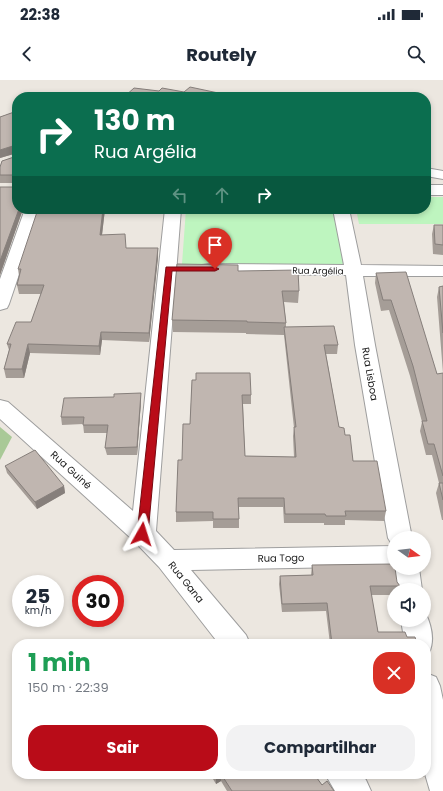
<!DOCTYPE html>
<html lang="pt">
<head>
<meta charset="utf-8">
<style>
  body { margin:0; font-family:Poppins,sans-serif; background:#f2f2f3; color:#1f2937; height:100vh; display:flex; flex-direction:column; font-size:15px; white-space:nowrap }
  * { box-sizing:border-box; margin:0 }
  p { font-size:13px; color:#747a83 }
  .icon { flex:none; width:22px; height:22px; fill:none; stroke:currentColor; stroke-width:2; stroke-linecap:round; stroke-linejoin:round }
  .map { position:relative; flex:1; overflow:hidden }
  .side { position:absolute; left:12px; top:559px; width:419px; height:140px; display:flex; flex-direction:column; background:#fff; border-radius:16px; box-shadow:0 2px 6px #0003 }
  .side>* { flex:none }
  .guide { position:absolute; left:12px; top:12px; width:419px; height:122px; border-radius:16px; box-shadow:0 2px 6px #0003; background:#0b6e4f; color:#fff; overflow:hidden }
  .needle { width:26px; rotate:105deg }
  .buttons { position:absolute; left:387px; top:451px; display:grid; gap:8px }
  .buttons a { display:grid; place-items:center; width:44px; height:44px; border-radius:50%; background:#fff; box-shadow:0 2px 6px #0003; font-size:20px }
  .speed { position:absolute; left:12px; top:495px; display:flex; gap:8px; font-size:20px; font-weight:700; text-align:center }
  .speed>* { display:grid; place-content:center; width:52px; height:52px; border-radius:50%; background:#fff; box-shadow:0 2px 6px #0003; line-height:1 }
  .speed small { font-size:10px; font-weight:400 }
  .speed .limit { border:6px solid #d22; background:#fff; color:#111 }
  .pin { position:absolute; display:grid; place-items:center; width:34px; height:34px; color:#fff; margin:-41px -17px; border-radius:50% 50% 50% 0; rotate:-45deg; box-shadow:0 0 4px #0007 }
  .pin .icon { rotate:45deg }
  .me { position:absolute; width:44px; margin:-22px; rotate:6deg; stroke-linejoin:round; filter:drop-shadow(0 0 3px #0008) }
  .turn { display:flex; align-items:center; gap:14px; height:84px; padding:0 16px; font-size:18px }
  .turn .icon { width:52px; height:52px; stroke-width:2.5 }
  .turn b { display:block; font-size:28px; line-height:34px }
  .lanes { display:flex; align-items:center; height:38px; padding:0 16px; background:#0003; justify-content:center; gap:20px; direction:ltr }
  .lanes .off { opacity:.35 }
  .round { display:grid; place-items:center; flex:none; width:42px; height:42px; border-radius:16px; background:#f2f2f3 }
  .headline { display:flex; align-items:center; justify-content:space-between; height:68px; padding:0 16px }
  h1 { font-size:24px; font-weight:700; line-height:30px; color:#1e9e55 }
  .button { display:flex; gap:8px; margin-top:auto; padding:8px 16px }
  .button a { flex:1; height:46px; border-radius:16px; background:#b90c18; color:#fff; font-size:16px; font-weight:700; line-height:46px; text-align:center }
  .button a+a { background:#f2f2f3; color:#1f2937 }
  .status { display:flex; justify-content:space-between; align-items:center; height:28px; padding:0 20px; background:#fff; direction:ltr }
  .status svg { height:11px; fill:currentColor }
  header { display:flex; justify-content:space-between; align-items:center; height:52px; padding:0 16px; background:#fff; font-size:18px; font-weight:700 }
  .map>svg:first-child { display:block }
  .forest { fill:#a9c997 }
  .park { fill:#bef5bf }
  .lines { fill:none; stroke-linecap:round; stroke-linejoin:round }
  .minor-casing { stroke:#9e9e9e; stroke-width:2 }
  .minor { fill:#fff; fill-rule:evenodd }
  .wall { fill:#a59d97 }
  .shaded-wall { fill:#867f7b }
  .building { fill:#c0b6b0; stroke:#867f7b }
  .route { fill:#b90c18; stroke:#780810 }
  .labels { text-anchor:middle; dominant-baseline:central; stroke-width:3; stroke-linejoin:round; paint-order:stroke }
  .far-street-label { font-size:9px; fill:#1a1a1a; stroke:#fff }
  .street-label { font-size:10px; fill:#1a1a1a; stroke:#fff }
</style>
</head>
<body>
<div class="status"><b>22:38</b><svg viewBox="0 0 49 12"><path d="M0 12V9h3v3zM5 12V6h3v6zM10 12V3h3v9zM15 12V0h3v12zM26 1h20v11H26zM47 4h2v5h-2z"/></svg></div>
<header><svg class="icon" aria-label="back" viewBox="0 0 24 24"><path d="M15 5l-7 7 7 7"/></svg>Routely<svg class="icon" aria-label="search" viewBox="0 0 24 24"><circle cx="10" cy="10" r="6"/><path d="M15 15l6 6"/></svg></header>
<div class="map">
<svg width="443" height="711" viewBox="0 0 443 711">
  <rect width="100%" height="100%" fill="#ece7e0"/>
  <!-- forest -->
  <path class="forest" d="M0,347L12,357L0,380Z"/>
  <!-- park -->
  <path class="park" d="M426,117H443V144H359L356,129H426Z
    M186,129H335L345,185L182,184Z"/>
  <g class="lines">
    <defs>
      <path id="minor" d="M426,88L443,91V99L426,96Z
        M426,105H443V115H426Z
        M25,129H41L9,224L7,228L0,230V199Z
        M165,129H181L156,451L174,470L393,466L388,458L355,265L346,195L208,194L202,193L199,189L202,185L208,184L344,185L333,129H349L361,185L443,186V196H363L375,265L412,458H394V486L191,490L246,555L250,564H219L159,487L134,461L0,339V320L8,322L133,431Z
        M394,486V488H419L422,510H396L393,488Z
        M425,532C431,544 435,560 429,573L426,574V564H405L401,540H424Z
        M426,593L436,597L440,606L443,620V711H430L425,694Z
        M325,694H361L366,700L371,711H335Z"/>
    </defs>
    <!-- minor casing -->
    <use href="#minor" class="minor-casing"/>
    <!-- minor -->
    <use href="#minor" class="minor"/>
  </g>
  <!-- wall -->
  <path class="wall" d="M17,31V129H23L0,195V107H16V103H0V87L2,81L17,76V73L0,78V37Z
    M105,129L102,155L126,168H158V177L149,262L102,260L100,275L30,273L24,298H6L4,289L9,270L7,264L31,242L41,214H19L17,205L19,196L18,189Z
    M434,145H443V175L433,174L432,154Z
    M238,191L299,211L298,223L284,222L286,243V247L338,265L337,274H326L339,347L345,355L353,381L386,431L384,441L345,440V445H324V443H284L283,427H239V448H213V441L176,442V432L182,380L190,344L192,300L251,315V324H243L245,376L294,377L293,356L294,348L284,255L246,254V253L173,252L172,240Z
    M376,193L437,294L443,293L437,217L439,207L443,206V440H442L436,413L439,403L432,375H426L420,351L422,342L410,296L389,230L381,231L375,203Z
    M141,313V321L137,375H107L105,368L107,353H84L83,344L62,345L61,337L114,317Z
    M5,386L64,406L65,413L37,429L7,393Z
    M312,485L397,502L400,506L399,510H394V515H371L378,552L407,557L417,564H330L326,531L282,532L279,504L280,496L311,495Z
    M210,694H314L322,705L334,711H227L221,701L216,704Z
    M381,694H426L424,697L382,698Z"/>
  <!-- shaded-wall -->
  <path class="shaded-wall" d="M16,65L17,73L0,78V70Z
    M19,129H23L0,195V181Z
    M103,129H105L101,163L100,155Z
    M158,168V177L149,262V253Z
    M101,252L102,260L100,275L99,266Z
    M28,264L30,273L24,298L22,289Z
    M141,313V321L137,375V367Z
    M64,406L65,413L37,429L35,422Z
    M219,694H221V701L216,704V696Z"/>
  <!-- building -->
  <path class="building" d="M190,7L223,14L219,17H124L134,8L159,11L162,8L184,12Z
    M17,31V129H19L0,181V107H16L17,95H0V87L2,81L17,76L16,65L0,70V37Z
    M38,129H103L100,155L125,154L126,168H158L149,253L101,252L99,266L28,264L22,289H4L11,264H7L16,242H31L44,205H17L21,189H18Z
    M434,145H443V165L435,164Z
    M177,184L238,185V191L298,190L299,211H282L286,243L247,242V241L172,240Z
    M406,192L437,294L443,293V396L434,364H428L422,341H427L413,286L391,220H383L376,193Z
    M443,206V253L439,207Z
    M334,246L338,265H324L339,347L344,348L345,355H350L353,381H377L386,431H345L346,436H326L325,434H285L284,418H238L239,439H213V432H176L178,380H182L183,344H190L192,300H196V293H250L251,315H242L245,376L296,377L294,347H296L284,247Z
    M141,313L137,367L105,368L108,345H83L84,337H61L64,318L114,317V314Z
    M35,370L64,406L35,422L5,386Z
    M439,403H443V420Z
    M394,484V488H395L397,502L400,506H370L378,552H405L407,557H415L417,564H332L327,523L282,524L280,496L313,495L312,485Z
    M426,652H427L428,690H426Z
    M221,694H314L322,705L327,701L334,711H232Z"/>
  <!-- route -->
  <path class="route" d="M166,187H215L219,189L215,191H172L148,454L142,458L137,454Z"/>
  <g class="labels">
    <!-- far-street labels -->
    <g class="far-street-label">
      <text transform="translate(318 191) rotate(1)">Rua Argélia</text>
    </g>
    <!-- street labels -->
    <g class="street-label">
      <text transform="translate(370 294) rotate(80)">Rua Lisboa</text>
      <text transform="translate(71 390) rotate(42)">Rua Guiné</text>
      <text transform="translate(281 478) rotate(-1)">Rua Togo</text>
      <text transform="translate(186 502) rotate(51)">Rua Gana</text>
    </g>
  </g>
</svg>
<div class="buttons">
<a><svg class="needle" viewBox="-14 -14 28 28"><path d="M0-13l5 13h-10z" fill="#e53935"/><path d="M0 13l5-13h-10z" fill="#747a83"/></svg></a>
<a><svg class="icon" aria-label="sound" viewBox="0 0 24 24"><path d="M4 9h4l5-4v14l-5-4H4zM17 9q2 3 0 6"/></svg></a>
</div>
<div class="speed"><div>25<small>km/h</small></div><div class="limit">30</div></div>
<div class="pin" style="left:215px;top:189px;background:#d93025"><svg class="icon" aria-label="arrive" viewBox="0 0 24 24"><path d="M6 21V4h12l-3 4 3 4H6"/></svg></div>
<svg class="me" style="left:142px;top:454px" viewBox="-20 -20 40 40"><path d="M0-17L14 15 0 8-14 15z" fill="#b90c18" stroke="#fff" stroke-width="4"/></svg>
<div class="guide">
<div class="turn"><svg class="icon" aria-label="right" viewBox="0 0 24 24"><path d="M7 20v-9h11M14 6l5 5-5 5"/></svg><div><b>130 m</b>Rua Argélia</div></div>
<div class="lanes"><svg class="icon off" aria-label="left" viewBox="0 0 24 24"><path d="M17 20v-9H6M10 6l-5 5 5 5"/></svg><svg class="icon off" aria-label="ahead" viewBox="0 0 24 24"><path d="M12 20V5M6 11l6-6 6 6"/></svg><svg class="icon" aria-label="right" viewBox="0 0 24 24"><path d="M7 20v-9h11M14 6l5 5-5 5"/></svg></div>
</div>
<section class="side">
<div class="headline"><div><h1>1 min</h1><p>150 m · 22:39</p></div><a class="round" style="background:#d93025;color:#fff"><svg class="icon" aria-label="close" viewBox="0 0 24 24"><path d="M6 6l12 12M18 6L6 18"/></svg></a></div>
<div class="button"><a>Sair</a><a>Compartilhar</a></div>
</section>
</div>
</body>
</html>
